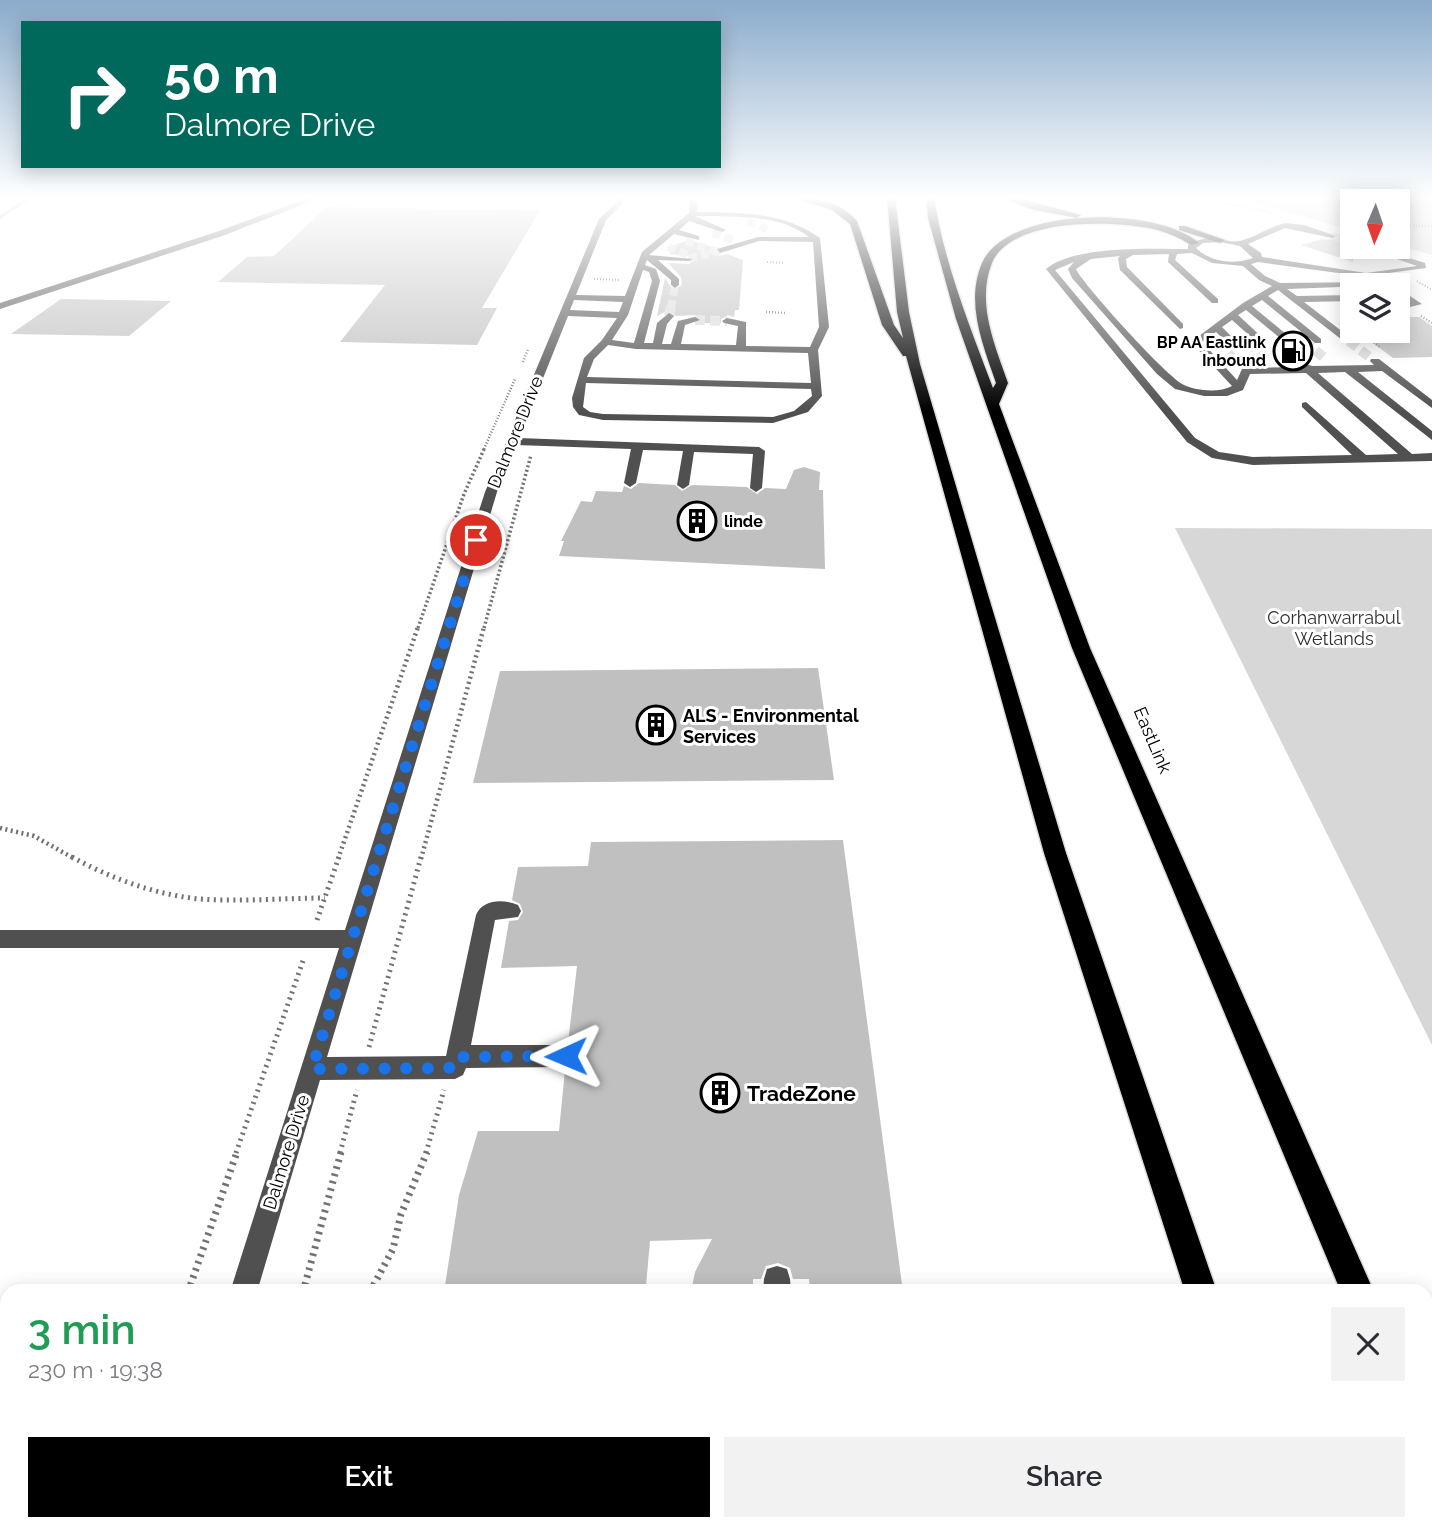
<!DOCTYPE html>
<html lang="en">
<head>
<meta charset="utf-8">
<style>
  body { margin:0; font-family:Raleway,sans-serif; background:#f2f2f3; color:#2b2b33; height:100vh; display:flex; flex-direction:column; font-size:26px; white-space:nowrap }
  * { box-sizing:border-box; margin:0 }
  p { font-size:23px; color:#7c7c81 }
  .icon { flex:none; width:38px; height:38px; fill:none; stroke:currentColor; stroke-width:2; stroke-linecap:round; stroke-linejoin:round }
  .map { position:relative; flex:1; overflow:hidden }
  .panel { position:absolute; left:0px; top:1284px; width:1433px; height:247px; display:flex; flex-direction:column; background:#fff; border-radius:21px 21px 0 0; box-shadow:0 4px 18px #0003 }
  .panel>* { flex:none }
  .hud { position:absolute; left:21px; top:21px; width:700px; height:147px; border-radius:0px; box-shadow:0 4px 18px #0003; background:#00695c; color:#fff; overflow:hidden }
  .needle { width:46px; rotate:182deg }
  .controls { position:absolute; left:1340px; top:189px; display:grid; gap:14px }
  .controls a { display:grid; place-items:center; width:70px; height:70px; border-radius:0px; background:#fff; box-shadow:0 4px 18px #0003; font-size:35px }
  .pin { position:absolute; display:grid; place-items:center; width:60px; height:60px; color:#fff; margin:-30px; border:4px solid #fff; border-radius:50%; box-shadow:0 2px 7px #0007 }
  .me { position:absolute; width:77px; margin:-38px; rotate:269deg; stroke-linejoin:round; filter:drop-shadow(0 0 5px #0008) }
  .turn { display:flex; align-items:center; gap:24px; height:147px; padding:0 28px; font-size:32px }
  .turn .icon { width:91px; height:91px; stroke-width:2.5 }
  .turn b { display:block; font-size:49px; line-height:60px }
  .round { display:grid; place-items:center; flex:none; width:74px; height:74px; border-radius:0px; background:#f2f2f3 }
  .head { display:flex; align-items:center; justify-content:space-between; height:119px; padding:0 28px }
  h1 { font-size:42px; font-weight:600; line-height:52px; color:#1e9e55 }
  .action { display:flex; gap:14px; margin-top:auto; padding:14px 28px }
  .action a { flex:1; height:80px; border-radius:0px; background:#000; color:#fff; font-size:28px; font-weight:600; line-height:80px; text-align:center }
  .action a+a { background:#f2f2f3; color:#2b2b33 }
  .map>svg:first-child { display:block }
  .green { fill:#d7d7d7 }
  .lines { fill:none; stroke-linecap:round; stroke-linejoin:round }
  .stream { stroke:#9e9e9e; stroke-width:3.5 }
  .building { fill:#c0c0c0 }
  .minor-tunnel-far1 { stroke:#d9d9d9; stroke-width:8; stroke-dasharray:8 4.5; stroke-linecap:butt }
  .minor-tunnel { stroke:#d9d9d9; stroke-width:10; stroke-dasharray:10 5; stroke-linecap:butt }
  .highway-casing { stroke:#dbdbdb; stroke-width:3 }
  .path-far5 { stroke:#727272; stroke-width:2; stroke-dasharray:1 2; stroke-linecap:butt }
  .path-far4 { stroke:#727272; stroke-width:2.5; stroke-dasharray:1 2; stroke-linecap:butt }
  .path-far3 { stroke:#727272; stroke-width:3.5; stroke-dasharray:2 2.5; stroke-linecap:butt }
  .path-far2 { stroke:#727272; stroke-width:4.5; stroke-dasharray:2 3.5; stroke-linecap:butt }
  .path-far1 { stroke:#727272; stroke-width:5; stroke-dasharray:2 4.5; stroke-linecap:butt }
  .path { stroke:#727272; stroke-width:7; stroke-dasharray:2.5 5; stroke-linecap:butt }
  .minor { fill:#505050; fill-rule:evenodd }
  .highway { fill:#000; fill-rule:evenodd }
  .route { stroke:#1a73e8; stroke-width:12; stroke-dasharray:0 21.6 }
  .labels { text-anchor:middle; dominant-baseline:central; stroke-width:6; stroke-linejoin:round; paint-order:stroke }
  .far-poi-label { font-size:16px; font-weight:bold; fill:#000; stroke:#fff; text-anchor:end }
  .street-label { font-size:18px; fill:#000; stroke:#fff }
  .park-label { font-size:18px; fill:#2e2e2e; stroke:#fff }
  .poi-label { font-size:18px; font-weight:bold; fill:#000; stroke:#fff; text-anchor:start }
  .near-poi-label { font-size:21px; font-weight:bold; fill:#000; stroke:#fff; text-anchor:start }
</style>
</head>
<body>
<div class="map">
<svg width="1432" height="1530" viewBox="0 0 1432 1530">
  <rect width="100%" height="100%" fill="#fff"/>
  <!-- green -->
  <path class="green" d="M1235,197H1432V255L1398,245V201H1353V231Z
    M1175,528L1432,529V1045Z"/>
  <g class="lines">
    <!-- stream -->
    <path class="stream" d="M0,217L31,197"/>
  </g>
  <!-- building -->
  <path class="building" d="M327,207L437,209L540,210L482,308H497L477,345L340,342L385,285L218,282L247,257L274,256Z
    M1338,235L1353,240V262L1301,245L1322,239L1333,240Z
    M689,240L715,248L719,256L727,254L743,260L739,310H735L734,317L728,315L721,319V323H700L703,319L696,315L676,316L669,310L657,316L665,278L673,290L682,285L681,277L668,263L689,264L696,260L693,256L670,254L672,246Z
    M61,299L171,301L129,336L11,334Z
    M1398,317H1419L1432,326V357L1393,358L1357,331H1398Z
    M804,467L820,472L819,490H823L825,569L559,556L564,541H561L581,501L592,502L596,491L622,492L624,486L631,489L639,483L675,485L682,491L692,485L747,487L757,494L765,488L786,489L794,470Z
    M818,668L834,780L473,783L500,671Z
    M843,840L903,1292H810L809,1279H793L790,1268L778,1263L766,1266L761,1279H753V1292H691L695,1272L712,1239L650,1241L646,1286L613,1287V1292H444L459,1195L478,1131H559L565,1070L575,1066L579,1057L576,1047L568,1043L577,966L501,968L509,921L518,920L523,912L520,904L512,900L518,867L588,866L591,842Z"/>
  <g class="lines">
    <!-- minor-tunnel-far1 -->
    <path class="minor-tunnel-far1" d="M748,222L770,230
      M713,233L735,241
      M1332,236L1353,242
      M686,241L716,252
      M668,247L696,258
      M1368,247L1388,253
      M689,259L720,251
      M671,308L675,285"/>
    <!-- minor-tunnel -->
    <path class="minor-tunnel" d="M669,316L671,306
      M695,320L727,321
      M1304,341L1327,360
      M1349,341L1372,359
      M1248,342L1268,361
      M1276,342L1298,360
      M1217,343L1237,362"/>
    <defs>
      <path id="highway" d="M792,197C817,197 840,202 857,221L894,325L903,338L897,312L887,197H895L909,312L920,364L986,588L1066,853L1217,1292H1185L1044,853L906,356H903L882,325L850,224L832,210Z
        M926,197H934C944,263 970,327 993,388L996,383C983,345 965,303 982,263C1007,206 1158,206 1199,243L1191,245C1180,238 1169,233 1157,230C1116,220 1011,217 992,263C976,303 995,345 1008,383L999,404L1090,648L1374,1292H1341L1072,648L956,319L928,218Z
        M1001,197H1014L1081,215L1077,218L1030,209Z
        M1179,226H1185L1225,240L1220,243L1179,230Z
        M1426,1431L1432,1433V1480L1426,1478Z
        M1261,1524H1299L1301,1530H1263Z"/>
    </defs>
    <!-- highway casing -->
    <use href="#highway" class="highway-casing"/>
    <!-- path-far5 -->
    <path class="path-far5" d="M1198,197L1272,213
      M1402,197L1432,205
      M1398,225L1432,226
      M767,262L785,263
      M594,279L620,280
      M1417,281L1432,290"/>
    <!-- path-far4 -->
    <path class="path-far4" d="M766,312L785,313
      M1421,316L1432,323
      M1362,333L1380,347
      M523,362L528,349
      M484,449L515,379"/>
    <!-- path-far3 -->
    <path class="path-far3" d="M418,628L464,494L485,447
      M484,628L531,455"/>
    <!-- path-far2 -->
    <path class="path-far2" d="M0,828L34,836L75,859
      M338,859L418,627
      M421,859L484,627"/>
    <!-- path-far1 -->
    <path class="path-far1" d="M72,857C110,878 156,895 200,899C241,902 284,898 325,898
      M317,920L339,857
      M369,1047L421,857
      M236,1153L304,958
      M340,1153L357,1090
      M426,1153L444,1090"/>
    <!-- path -->
    <path class="path" d="M188,1292L237,1152
      M303,1292L341,1152
      M370,1292L393,1249L401,1214L427,1152
      M106,1530L108,1524
      M238,1530L240,1524"/>
    <!-- minor -->
    <path class="minor" d="M311,197H322L225,235L0,309V303L219,231Z
      M598,197H629L606,220L576,295L625,296L642,252L689,213L690,201L694,199L698,201L697,212C740,213 783,211 820,238L829,327L818,350L822,396L808,412L773,423L603,420L579,415L573,407L572,398L584,358L602,340L617,318L568,316L519,438L759,447L765,451L762,488L756,492L750,488L753,454L694,452L689,485L683,489L677,485L683,451L643,450L636,483L630,487L624,483L631,449L516,445L497,492L327,1057L446,1056L476,915C483,899 503,899 518,905L521,911L518,917L495,920L471,1045H566L574,1048L577,1056L574,1064L566,1067L466,1068L463,1075L455,1079L320,1080L257,1292H230L339,948H0V930H345L485,492L599,219L620,199ZM695,216C733,217 777,213 809,237H758L717,249L720,253L759,241L813,242L819,327L810,347L746,346V322L727,318L722,321L724,323L738,326L736,345L681,344L685,325L700,320L695,317L678,321L671,344H662L667,324L674,316L669,313L657,323L653,343H644L660,281L656,269L645,265L647,260L671,280V285L675,288L679,285V279L658,260L689,261L693,259L649,255L674,234L699,240V236L679,230L689,221L722,232L726,230ZM643,270L649,272L652,281L634,343L612,340L628,315ZM574,300L623,302L619,312L570,310ZM608,345L636,349L808,353L811,383L587,377L594,359ZM586,383L811,389L812,396L794,411L773,417L603,414L590,412L583,407Z
      M1285,223L1304,225L1336,236L1332,238L1285,228L1248,244L1261,253L1262,257L1366,273L1417,266L1385,255L1388,251L1425,263L1426,268L1373,275L1394,285L1287,289L1297,296L1353,295V301L1304,302L1352,339V343H1346L1278,290L1268,296L1321,339V343H1315L1262,300L1252,306L1292,339V343H1286L1246,310L1238,315L1265,340V344H1259L1232,320L1222,327L1236,341V345H1230L1216,332L1202,342L1237,380L1242,369L1246,368L1301,367L1306,364L1312,366L1374,365L1370,361L1371,359H1379L1432,400V408L1382,371L1358,372L1432,431V440L1345,372L1318,373L1412,454L1432,453V461L1253,465L1212,458L1187,442L1046,269C1074,245 1151,249 1188,249V245C1214,230 1225,246 1243,240C1258,236 1269,227 1285,223ZM1220,242L1240,246L1253,258C1234,265 1210,262 1196,248L1203,243ZM1192,253L1212,263L1243,266L1259,280L1272,286L1243,303L1191,342L1232,386C1219,393 1197,391 1184,385C1168,378 1084,286 1076,269L1091,259L1120,256L1118,258L1120,270L1180,329L1183,328V324L1127,267L1126,259L1133,255L1169,254L1168,262L1212,303H1218V299L1175,260L1177,254ZM1074,262L1068,269L1072,278L1157,374L1175,389L1204,396H1227L1243,390L1250,374L1306,373L1398,454L1366,455L1306,402L1302,403V407L1352,455L1253,457L1219,452L1195,438L1055,270ZM1258,262L1360,276L1376,282L1280,283L1265,276L1251,264Z
      M1401,294H1407L1422,304L1398,310V304L1408,303L1401,298Z
      M777,1266L787,1269L790,1279L791,1292H763L764,1279L767,1269Z
      M154,1524H186L184,1530H152Z"/>
    <!-- highway -->
    <use href="#highway" class="highway"/>
  </g>
  <!-- sky -->
  <linearGradient id="sky" x2="0" y2="1"><stop stop-color="#8aabca"/><stop offset="0.48" stop-color="#fff"/><stop offset="1" stop-color="#fff" stop-opacity="0"/></linearGradient>
  <rect width="1432" height="412" fill="url(#sky)"/>
  <g class="lines">
    <!-- route -->
    <path class="route" d="M476,540L312,1069L448,1068L457,1066L459,1057L566,1056"/>
  </g>
  <!-- icons -->
  <defs>
    <symbol id="fuel-ring" viewBox="-11 -11 22 22"><circle r="9.5" fill="#fff" stroke="#000" stroke-width="1.5"/><path d="M-5.5-6h7V0h2V4h1.3V-2.5L3-4.5l.8-.8L6-3V5H2.5V1h-1V6h-7ZM-4.2-4.7v3.2H.2V-4.7Z" fill="#000"/></symbol>
    <symbol id="building-ring" viewBox="-11 -11 22 22"><circle r="9.5" fill="#fff" stroke="#000" stroke-width="1.5"/><path d="M-4-6H4V6H1V3H-1V6H-4ZM-2.5-4.3h1.7v1.8h-1.7ZM.8-4.3h1.7v1.8H.8ZM-2.5-1h1.7V.8h-1.7ZM.8-1h1.7V.8H.8Z" fill="#000"/></symbol>
  </defs>
  <g fill-rule="evenodd">
    <use href="#fuel-ring" x="1271" y="329" width="44" height="44"/>
    <use href="#building-ring" x="675" y="499" width="44" height="44"/>
    <use href="#building-ring" x="634" y="703" width="44" height="44"/>
    <use href="#building-ring" x="698" y="1071" width="44" height="44"/>
  </g>
  <g class="labels">
    <!-- far-poi labels -->
    <g class="far-poi-label">
      <text x="1266" y="342">BP AA Eastlink<tspan x="1266" dy="18">Inbound</tspan></text>
      <text x="724" y="521" text-anchor="start">linde</text>
    </g>
    <!-- street labels -->
    <g class="street-label">
      <text transform="translate(515 432) rotate(-68)">Dalmore Drive</text>
      <text transform="translate(1153 740) rotate(67)">EastLink</text>
      <text transform="translate(286 1152) rotate(-73)">Dalmore Drive</text>
    </g>
    <!-- park labels -->
    <g class="park-label">
      <text x="1334" y="617">Corhanwarrabul<tspan x="1334" dy="21">Wetlands</tspan></text>
    </g>
    <!-- poi labels -->
    <g class="poi-label">
      <text x="683" y="715">ALS - Environmental<tspan x="683" dy="21">Services</tspan></text>
    </g>
    <!-- near-poi labels -->
    <g class="near-poi-label">
      <text x="747" y="1093">TradeZone</text>
    </g>
  </g>
</svg>
<div class="controls">
<a><svg class="needle" viewBox="-14 -14 28 28"><path d="M0-13l5 13h-10z" fill="#e53935"/><path d="M0 13l5-13h-10z" fill="#7c7c81"/></svg></a>
<a><svg class="icon" aria-label="layers" viewBox="0 0 24 24"><path d="M12 4l9 5-9 5-9-5zM3 14l9 5 9-5"/></svg></a>
</div>
<div class="pin" style="left:476px;top:540px;background:#d93025"><svg class="icon" aria-label="arrive" viewBox="0 0 24 24"><path d="M6 21V4h12l-3 4 3 4H6"/></svg></div>
<svg class="me" style="left:566px;top:1056px" viewBox="-20 -20 40 40"><path d="M0-17L14 15 0 8-14 15z" fill="#1a73e8" stroke="#fff" stroke-width="4"/></svg>
<div class="hud">
<div class="turn"><svg class="icon" aria-label="right" viewBox="0 0 24 24"><path d="M7 20v-9h11M14 6l5 5-5 5"/></svg><div><b>50 m</b>Dalmore Drive</div></div>
</div>
<section class="panel">
<div class="head"><div><h1>3 min</h1><p>230 m · 19:38</p></div><a class="round"><svg class="icon" aria-label="close" viewBox="0 0 24 24"><path d="M6 6l12 12M18 6L6 18"/></svg></a></div>
<div class="action"><a>Exit</a><a>Share</a></div>
</section>
</div>
</body>
</html>
